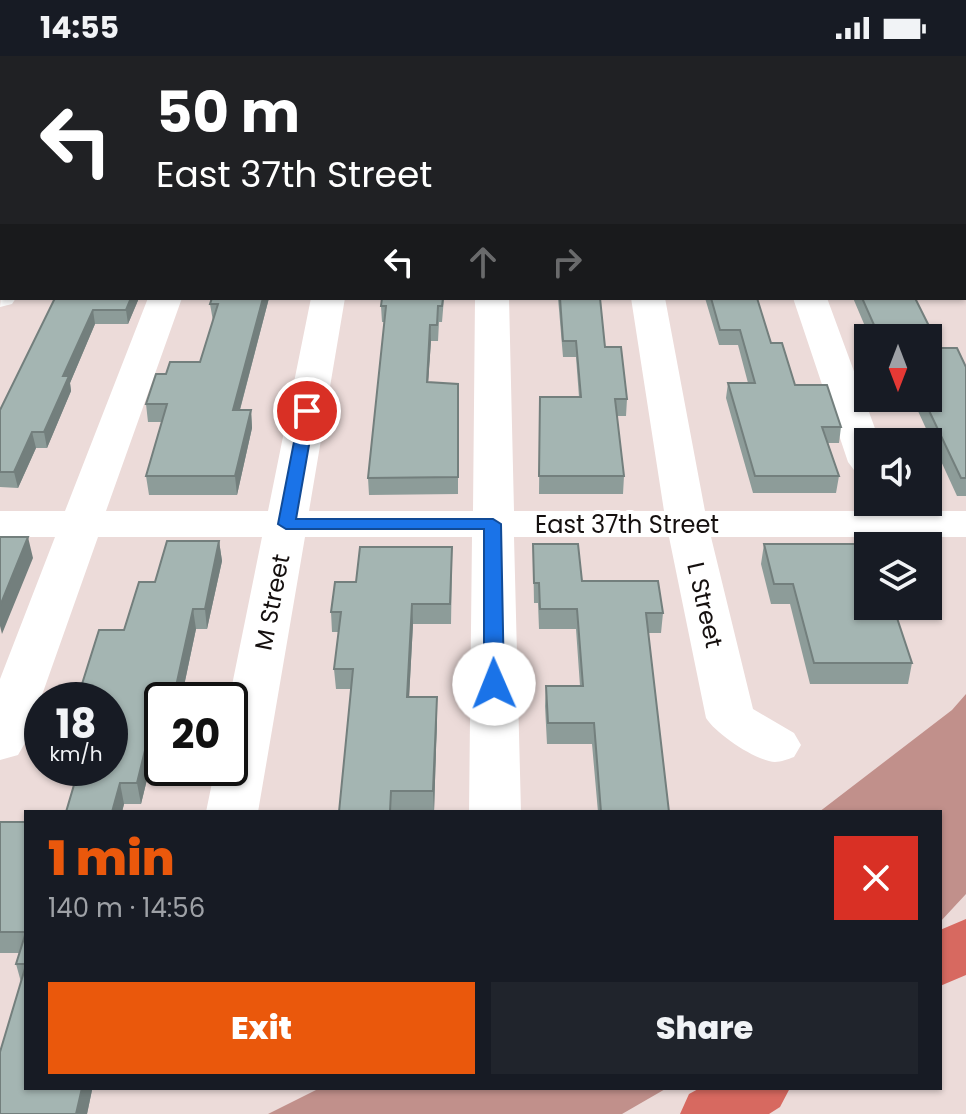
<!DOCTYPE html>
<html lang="en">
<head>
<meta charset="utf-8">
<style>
  body { margin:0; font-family:Poppins,sans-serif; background:#20242c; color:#f1f3f6; height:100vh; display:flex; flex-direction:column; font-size:30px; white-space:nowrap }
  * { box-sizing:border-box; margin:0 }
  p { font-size:26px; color:#9ea1a6 }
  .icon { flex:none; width:44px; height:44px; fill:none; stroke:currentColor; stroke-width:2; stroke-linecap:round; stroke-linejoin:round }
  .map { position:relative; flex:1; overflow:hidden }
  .panel { position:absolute; left:24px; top:754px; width:918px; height:280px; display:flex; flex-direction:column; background:#171b24; border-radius:0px; box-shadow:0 2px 6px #0004 }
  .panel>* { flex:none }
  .guide { position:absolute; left:0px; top:0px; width:966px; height:244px; box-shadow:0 2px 6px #0004; background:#202124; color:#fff; overflow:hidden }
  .needle { width:52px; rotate:180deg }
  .tools { position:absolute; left:854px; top:268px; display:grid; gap:16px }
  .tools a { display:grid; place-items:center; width:88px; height:88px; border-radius:0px; background:#171b24; box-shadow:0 2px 6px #0004; font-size:40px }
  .speed { position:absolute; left:24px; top:626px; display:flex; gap:16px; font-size:40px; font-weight:700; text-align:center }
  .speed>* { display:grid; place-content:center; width:104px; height:104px; border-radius:50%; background:#171b24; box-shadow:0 2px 6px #0004; line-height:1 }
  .speed small { font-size:20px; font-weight:400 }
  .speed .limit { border:4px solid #111; border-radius:12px; background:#fff; color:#111 }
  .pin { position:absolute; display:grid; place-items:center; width:68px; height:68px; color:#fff; margin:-34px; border:4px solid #fff; border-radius:50%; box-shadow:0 2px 8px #0007 }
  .me { position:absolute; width:88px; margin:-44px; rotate:359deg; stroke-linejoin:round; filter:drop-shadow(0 0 6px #0008) }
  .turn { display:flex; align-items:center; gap:28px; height:168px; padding:0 24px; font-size:36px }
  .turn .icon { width:104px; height:104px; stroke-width:2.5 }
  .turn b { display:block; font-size:56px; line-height:68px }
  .lanes { display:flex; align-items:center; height:76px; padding:0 24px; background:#0003; justify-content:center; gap:40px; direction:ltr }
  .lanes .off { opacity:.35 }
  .round { display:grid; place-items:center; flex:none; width:84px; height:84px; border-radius:0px; background:#20242c }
  .head { display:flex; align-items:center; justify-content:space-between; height:136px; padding:0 24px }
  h1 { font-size:48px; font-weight:800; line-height:60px; color:#ea580c }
  .cta { display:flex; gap:16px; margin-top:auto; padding:16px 24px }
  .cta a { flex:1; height:92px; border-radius:0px; background:#ea580c; color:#fff; font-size:32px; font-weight:800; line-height:92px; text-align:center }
  .cta a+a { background:#20242c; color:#f1f3f6 }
  .status { display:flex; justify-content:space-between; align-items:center; height:56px; padding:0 40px; background:#171b24; direction:ltr }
  .status svg { height:22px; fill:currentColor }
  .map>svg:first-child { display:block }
  .forest { fill:#c1908b }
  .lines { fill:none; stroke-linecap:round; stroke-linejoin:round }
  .minor { fill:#fff; fill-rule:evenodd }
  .highway { fill:#d76960; fill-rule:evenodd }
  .wall { fill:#8d9c99 }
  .shaded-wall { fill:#737f7d }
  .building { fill:#a4b5b2; stroke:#737f7d; stroke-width:2 }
  .route { fill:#1a73e8; stroke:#114b97; stroke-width:2 }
  .labels { text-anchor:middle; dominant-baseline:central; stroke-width:8; stroke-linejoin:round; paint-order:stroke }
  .street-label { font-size:24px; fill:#15100f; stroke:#fff }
</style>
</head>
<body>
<div class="status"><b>14:55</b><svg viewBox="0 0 49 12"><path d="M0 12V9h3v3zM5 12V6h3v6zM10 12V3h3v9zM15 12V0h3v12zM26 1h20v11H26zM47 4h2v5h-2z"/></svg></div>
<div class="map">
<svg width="966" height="1058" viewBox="0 0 966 1058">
  <rect width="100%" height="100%" fill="#ecdbd9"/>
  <!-- forest -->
  <path class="forest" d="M966,638V838L940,866V756H819L952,654Z
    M320,1032H667L622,1058H268Z"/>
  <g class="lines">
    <!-- minor -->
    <path class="minor" d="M123,0H147L122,2Z
      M242,0H266V2H242Z
      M362,0H386L361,2Z
      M591,0H615V2H591Z
      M711,0H735L736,2H712Z
      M830,0H854L855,2H831Z
      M0,147H2V165H0Z
      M964,210L966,211V233L964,232Z
      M2,227V242H16L12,248L0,251Z
      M148,242H182L106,455H268L311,242H345L309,455H473L475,242H509L514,455H664L631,242H665L705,455H966V481H711L753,653L794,677L801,689L794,701C788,703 781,706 775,706C756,705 716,678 706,662L669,481H514L521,756H469L472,481H305L258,756H206L215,712H230L229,644L262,481H98L25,687L18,699L0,704V623L55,481H0V455H65Z
      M793,242H827L880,386H868V418L854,414L848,406Z"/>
    <!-- highway -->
    <path class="highway" d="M966,863V919L940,930V874Z
      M700,1032H790L780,1051L769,1058H680L689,1038Z"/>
  </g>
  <!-- wall -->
  <path class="wall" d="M55,242H139L128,268H95L70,327L71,335L47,392H36L18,432L0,431V354Z
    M269,242L240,354H251L252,372L237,439H149L146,420L162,366H148L146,348L166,318L200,306L213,265L210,248Z
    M444,242L442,266H439L438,285H431L428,326L458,328V438L369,439L368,422L385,266H382L381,250Z
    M558,242H600L605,291L627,343L626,360H617L624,420L623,438H539L540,341H579L576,301H563Z
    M705,242H757L771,287L795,329L841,371L839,387H828L839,420L836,437H753L726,342L728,327H748L738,289H719Z
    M853,242H915L940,292L966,311V440H957L912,342H928V282H870Z
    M219,485L222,505L207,573H196L181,644H162V699H153L141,748H124L122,756H66L124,574L155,526Z
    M533,488L582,525L663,557L661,577H648L669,756H598L592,688H547L545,650L546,630H580L576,573H539L538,547H534Z
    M764,488L868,490L912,607L908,628H810L790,548H771L761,508Z
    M452,511L451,568H413L409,641L437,662L434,756H339L351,633H336L334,613L339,576H332L331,556L356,526Z
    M0,766H26V1032L92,1034L87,1058H0L21,926L16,908L19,897H0Z"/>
  <!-- shaded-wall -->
  <path class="shaded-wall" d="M2,127V142L0,143V128Z
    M131,242H139L128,268L126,254Z
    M263,242H269L235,372L233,354Z
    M93,254L95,268L70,327L71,335L47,392L44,376L63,320Z
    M430,269L431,285L427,343V326Z
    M251,354L252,372L237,439L235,420Z
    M32,376L36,392L18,432L14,416Z
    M28,481L33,502L2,578L0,570V550Z
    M219,485L222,505L207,573L205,553Z
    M412,548L413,568L408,662L407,641Z
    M193,553L196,573L181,644H173Z
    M437,641V662L434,756L433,735Z
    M149,678L153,699L141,748L137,727Z
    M120,727L124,748L122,756H112Z
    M82,1032H92V1034L87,1058H76Z"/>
  <!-- building -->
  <path class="building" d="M0,0H83L82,2H2V127L0,128V44L1,43H0Z
    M173,0H233L232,2H172Z
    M280,0H332V2H279Z
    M405,0H574L575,2H405Z
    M648,0H698L699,2H648Z
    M747,0H812V2H748Z
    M55,242H131L126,254H93L63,320H69L44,376H32L14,416H0V354Z
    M212,242H263L233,354H251L235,420H146L167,348H146L156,318H166L170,306H200L218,248H210Z
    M382,242H443L442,250H438L437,269H430L427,326L458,328V421L368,422L386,250H381Z
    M560,242H600L605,291H621L627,343H615L624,420H539L540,341H581L576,285H563Z
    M711,242H757L771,287H782L795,329H827L841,371H822L839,420H755L728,327H755L740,274H720Z
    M862,242H915L940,292H957L966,311V422H961L923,342H928V282H888L886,278H878Z
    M0,481H28L0,550Z
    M167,485H219L205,553H193L173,644H162V678H149L137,727H120L112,756H66L79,712H110V644H77L99,574H124L139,526H155Z
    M533,488H578L582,525H658L663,557H646L669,756H601L594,667H548L546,630H583L577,553H540L539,527H534Z
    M764,488H892L893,490H868V550H893L912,607H814L793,528H774Z
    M360,491H452L450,548H412L407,641H437L433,735H391L390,756H339L353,613H334L341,556H331L335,526H356Z
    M0,766H26V908H16L26,876H0Z
    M26,909V1032H82L76,1058H0V996Z"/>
  <!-- route -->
  <path class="route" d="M307,350L315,355L296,463H493L501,468L504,628L501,633H487L484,628V473H286L278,468L300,355Z"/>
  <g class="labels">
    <!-- street labels -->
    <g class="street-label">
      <text x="627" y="468">East 37th Street</text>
      <text transform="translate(272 546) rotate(-79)">M Street</text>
      <text transform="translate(705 549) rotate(77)">L Street</text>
    </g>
  </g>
</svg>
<div class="tools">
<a><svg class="needle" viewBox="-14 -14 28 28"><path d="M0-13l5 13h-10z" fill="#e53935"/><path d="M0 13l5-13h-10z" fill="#9ea1a6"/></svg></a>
<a><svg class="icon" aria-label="sound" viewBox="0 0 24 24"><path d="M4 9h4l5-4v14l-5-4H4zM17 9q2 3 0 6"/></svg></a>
<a><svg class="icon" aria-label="layers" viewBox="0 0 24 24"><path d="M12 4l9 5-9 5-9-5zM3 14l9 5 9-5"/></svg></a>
</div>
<div class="speed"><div>18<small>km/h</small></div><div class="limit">20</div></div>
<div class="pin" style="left:307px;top:355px;background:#d93025"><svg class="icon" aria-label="arrive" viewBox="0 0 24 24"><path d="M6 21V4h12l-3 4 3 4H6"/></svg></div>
<svg class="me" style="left:494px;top:628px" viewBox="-20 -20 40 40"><circle r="19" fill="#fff"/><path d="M0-13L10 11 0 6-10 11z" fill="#1a73e8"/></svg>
<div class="guide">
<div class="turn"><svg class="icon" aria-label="left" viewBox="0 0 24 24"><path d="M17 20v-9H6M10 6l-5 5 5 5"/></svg><div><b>50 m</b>East 37th Street</div></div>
<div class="lanes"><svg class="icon" aria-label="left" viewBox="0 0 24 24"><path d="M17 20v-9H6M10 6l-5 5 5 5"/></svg><svg class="icon off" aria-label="ahead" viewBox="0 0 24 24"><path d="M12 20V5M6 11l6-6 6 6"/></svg><svg class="icon off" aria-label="right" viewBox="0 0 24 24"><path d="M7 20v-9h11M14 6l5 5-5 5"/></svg></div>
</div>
<section class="panel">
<div class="head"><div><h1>1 min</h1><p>140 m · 14:56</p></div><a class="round" style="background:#d93025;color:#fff"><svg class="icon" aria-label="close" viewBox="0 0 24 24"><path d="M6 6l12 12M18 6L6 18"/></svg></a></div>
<div class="cta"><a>Exit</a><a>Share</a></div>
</section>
</div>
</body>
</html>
